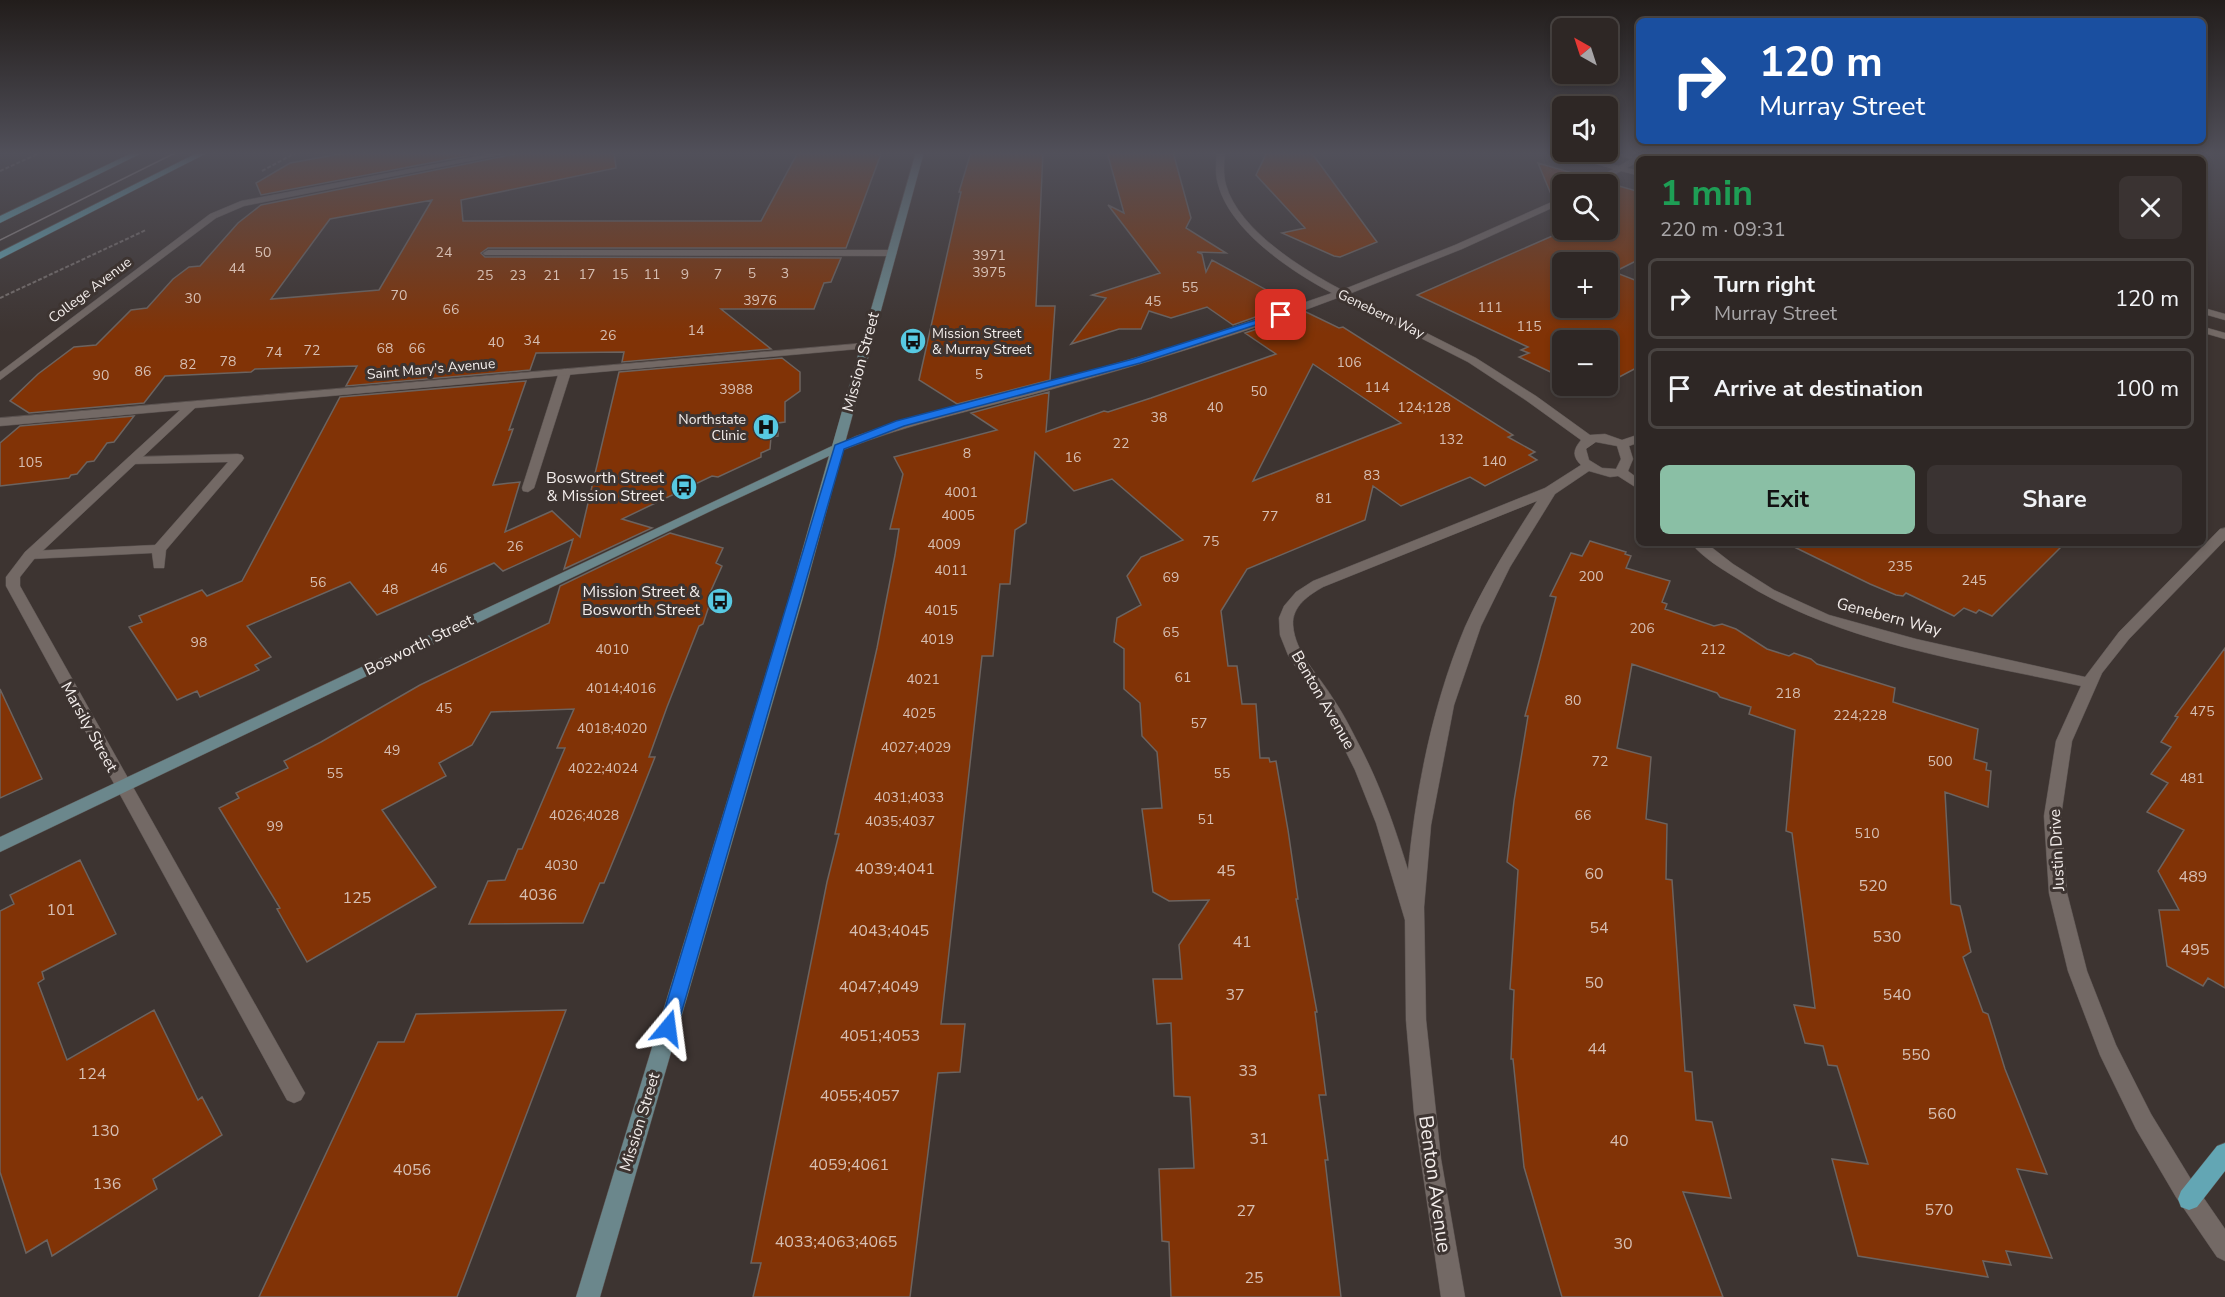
<!DOCTYPE html>
<html lang="en">
<head>
<meta charset="utf-8">
<style>
  body { margin:0; font-family:"Nunito Sans",sans-serif; background:#3a3332; color:#f1f3f6; height:100vh; display:flex; flex-direction:column; font-size:22px; white-space:nowrap }
  * { box-sizing:border-box; margin:0 }
  p { font-size:20px; color:#a7a5a7 }
  .icon { flex:none; width:33px; height:33px; fill:none; stroke:currentColor; stroke-width:2; stroke-linecap:round; stroke-linejoin:round }
  .map { position:relative; flex:1; overflow:hidden }
  .side { position:absolute; left:1636px; top:156px; width:570px; height:390px; display:flex; flex-direction:column; background:#2e2725; border-radius:9px; box-shadow:0 3px 9px #0003,0 0 0 2px #494442 }
  .side>* { flex:none }
  .banner { position:absolute; left:1636px; top:18px; width:570px; height:126px; border-radius:9px; box-shadow:0 3px 9px #0003,0 0 0 2px #494442; background:#1a4fa0; color:#fff; overflow:hidden }
  .needle { width:39px; rotate:321deg }
  .tools { position:absolute; left:1552px; top:18px; display:grid; gap:12px }
  .tools a { display:grid; place-items:center; width:66px; height:66px; border-radius:9px; background:#2e2725; box-shadow:0 3px 9px #0003,0 0 0 2px #494442; font-size:30px }
  .pin { position:absolute; display:grid; place-items:center; width:51px; height:51px; color:#fff; margin:-26px; border-radius:12px; box-shadow:0 3px 9px #0006 }
  .me { position:absolute; width:66px; margin:-33px; rotate:16deg; stroke-linejoin:round; filter:drop-shadow(0 0 4px #0008) }
  .turn { display:flex; align-items:center; gap:21px; height:126px; padding:0 24px; font-size:27px }
  .turn .icon { width:78px; height:78px; stroke-width:2.5 }
  .turn b { display:block; font-size:42px; line-height:51px }
  .round { display:grid; place-items:center; flex:none; width:63px; height:63px; border-radius:9px; background:#3a3332 }
  .summary { display:flex; align-items:center; justify-content:space-between; height:102px; padding:0 24px }
  h1 { font-size:36px; font-weight:700; line-height:45px; color:#1e9e55 }
  .cta { display:flex; gap:12px; margin-top:auto; padding:12px 24px }
  .cta a { flex:1; height:69px; border-radius:9px; background:#8abfa5; color:#111; font-size:24px; font-weight:700; line-height:69px; text-align:center }
  .cta a+a { background:#3a3332; color:#f1f3f6 }
  ul { padding:0; list-style:none }
  li { display:flex; align-items:center; gap:18px; height:81px; margin:0 12px 9px; padding:0 12px; border:3px solid #494442; border-radius:9px }
  li div { flex:1 }
  li b { display:block; font-size:22px }
  li em { font-style:normal }
  .map>svg:first-child { display:block }
  .building { fill:#813306; stroke:#6c635f; stroke-width:1.5; fill-rule:evenodd }
  .lines { fill:none; stroke-linecap:round; stroke-linejoin:round }
  .lane-casing { stroke:#5a5250; stroke-width:1 }
  .street-casing { stroke:#5a5250; stroke-width:1 }
  .secondary-casing { stroke:#5a5250; stroke-width:1 }
  .primary-casing { stroke:#5a5250; stroke-width:1 }
  .path { stroke:#776f6c; stroke-width:2; stroke-dasharray:4 2; stroke-linecap:butt }
  .lane { fill:#736965; fill-rule:evenodd }
  .street { fill:#736965; fill-rule:evenodd }
  .secondary { fill:#6b878c; fill-rule:evenodd }
  .primary { fill:#63a6b4; fill-rule:evenodd }
  .tram { stroke:#918987; stroke-width:1.5 }
  .route { fill:#1a73e8; stroke:#114b97; stroke-width:1.5 }
  .labels { text-anchor:middle; dominant-baseline:central; stroke-width:6; stroke-linejoin:round; paint-order:stroke }
  .number-label { font-size:14px; fill:#d6beb2 }
  .far-street-label { font-size:14px; fill:#f3edeb; stroke:#3d3431 }
  .far-poi-label { font-size:14px; fill:#f3edeb; stroke:#3d3431; text-anchor:start }
  .street-label { font-size:16px; fill:#f3edeb; stroke:#3d3431 }
  .poi-label { font-size:16px; fill:#f3edeb; stroke:#3d3431; text-anchor:end }
  .near-number-label { font-size:16px; fill:#d6beb2 }
  .near-street-label { font-size:20px; fill:#f3edeb; stroke:#3d3431 }
</style>
</head>
<body>
<div class="map">
<svg width="2225" height="1297" viewBox="0 0 2225 1297">
  <rect width="100%" height="100%" fill="#3d3431"/>
  <!-- building -->
  <path class="building" d="M351,152H488L261,195L256,183L290,163Z
    M517,152H614L616,168L461,200L463,221H761L798,152H879L878,154H881L846,248H488L481,253L485,257L841,258L831,282L824,283L814,309H721L771,349L622,362L624,352L536,353L530,370L346,386L357,366L255,369L251,372L165,376L144,403L29,413L10,401L38,374L74,347L96,345L131,310L147,308L173,279L189,267L200,266L238,223L261,205L515,154ZM432,200L379,290L271,299L330,219Z
    M971,152H1043L1036,306H1055L1050,380L957,404L919,380L961,192H959Z
    M1107,152H1173L1191,218L1186,228L1226,253L1197,252L1202,254L1206,272L1212,260L1292,304L1233,325L1207,307L1171,318L1149,311L1141,329H1119L1071,344L1106,298L1092,295L1160,273L1108,205L1124,213Z
    M1267,152H1311L1377,242L1340,257L1334,256L1282,233L1305,228L1256,175Z
    M1538,163L1593,179L1586,184H1563V195L1553,199Z
    M1605,182L1640,192V259L1614,272L1640,282V366L1608,383V340H1563V378L1519,357L1529,353L1521,350L1528,347L1417,295L1566,230H1608V184H1601ZM1563,262H1608V308H1563Z
    M1306,312L1339,328L1343,327L1513,435L1508,437L1535,452L1529,455L1537,460L1485,486L1470,477L1401,506L1373,486L1365,520L1247,569L1221,611L1228,666H1237L1242,704H1256L1260,758H1269L1270,762L1276,761L1288,830L1298,899H1296L1317,1012H1315L1326,1095H1319L1328,1160H1325L1341,1297H1171L1169,1242L1162,1241L1159,1169L1194,1168L1190,1097L1174,1096L1171,1023L1157,1024L1153,979H1182L1179,945L1209,900L1169,901L1153,892L1142,809L1162,808L1157,752L1142,736L1140,703L1124,689V649L1114,642L1117,618L1141,605L1127,576L1141,557L1183,540L1112,479L1074,491L1035,452L1026,523L1015,530L1010,584H1000L993,656H982L941,1024H965L960,1072L938,1073L910,1297H753L761,1263H751L827,882L839,834H835L877,648L895,555L899,529H890L903,474L894,457L997,430L971,413L1049,392L1046,432L1104,411L1108,412L1151,398L1276,354L1245,333ZM1313,364L1401,423L1253,481Z
    M782,358L800,372V391L785,402V422L778,423V436L771,437L770,449L761,453V457L718,477L712,476L622,519L652,528L564,569L573,539L503,571L494,563L377,615L350,582L247,626L271,657L255,665L259,670L200,697L197,691L177,700L129,627L142,622L139,616L202,590L207,596L242,581L340,397L526,381L509,430L513,429L493,485L520,482L505,532L552,511L580,537L619,372Z
    M134,416L114,442L107,443L94,461L87,462L77,474L71,475L69,478L0,486V443L20,426Z
    M670,533L723,548L716,563L722,566L709,595L712,597L703,624L699,626L667,707L649,757H655L633,813L604,883H600L583,923L469,924L488,881L505,880L518,849H522L565,748H557L574,709L491,712L472,745L439,763L446,776L382,810L436,887L307,962L277,909L280,908L219,808L239,798L236,793L288,768L284,761L321,742L420,685L549,623L560,586Z
    M1590,541L1626,552L1625,554L1631,556L1626,568L1670,581L1662,602L1667,604L1665,609L1714,626L1722,624L1736,629L1767,649L1789,656L1794,653L1811,659L1817,664L1895,688L1893,702L1978,729L1974,759L1987,763L1986,770L1991,771L1988,807L1945,792L1951,904L1960,906L1971,952L1963,957L1983,1012L1988,1014L2005,1069L2047,1174L2017,1169L2052,1258L2006,1251L2011,1265L1983,1261L1988,1277L1858,1256L1832,1159L1868,1164L1837,1066L1828,1065L1823,1046L1805,1043L1794,1005L1815,1008L1792,833L1786,831L1795,730L1749,714L1751,707L1720,697L1717,693L1632,664L1617,748L1651,757L1646,819L1667,824L1666,879L1672,880L1685,1071L1692,1072L1696,1120L1712,1122L1731,1198L1683,1192L1723,1297H1562L1524,1167L1513,1059H1511L1514,990L1510,989L1518,870L1507,862L1514,801L1528,716H1525L1556,597L1550,596L1571,553L1582,556Z
    M1786,543H2065L1992,616L1979,610L1976,613L1964,608L1954,616L1906,593L1903,596L1896,595L1870,584Z
    M2225,648V988L2208,978L2203,986L2167,966L2159,910H2179L2158,871L2184,830L2147,812L2168,783L2151,774L2171,747L2161,742L2178,717L2175,716Z
    M0,689L42,779L0,798Z
    M80,860L116,934L42,972L44,979L38,983L67,1060L154,1010L198,1100L202,1097L222,1135L153,1179L157,1189L52,1256L47,1240L26,1253L0,1172V911L14,904L10,895Z
    M566,1010L457,1297H259L378,1042H404L416,1014Z"/>
  <g class="lines">
    <defs>
      <path id="lane" d="M565,369L571,372L534,488L528,492L523,491L522,488L559,372Z
        M238,454L242,455L244,458L242,461L166,550L164,568H154L152,553L30,559L23,555L30,551L155,545L228,462L133,464L127,460L129,457Z"/>
      <path id="street" d="M499,152H515L244,206L216,218L0,380V372L210,214L241,201Z
        M1217,152H1225C1224,163 1223,174 1226,185C1239,230 1302,269 1342,290L1455,245L1563,197V203L1462,249L1349,294L1476,358L1536,396L1590,435L1605,434L1622,440L1640,434V442L1629,446L1633,459L1628,471L1640,480V490L1618,476L1610,477L1589,471L1555,494L1510,567L1481,626L1454,705L1431,825L1424,907L1426,1020L1441,1159L1465,1297H1441L1414,1113L1406,1020L1405,920L1376,823L1355,770L1329,718L1288,655L1280,635L1279,618L1284,606L1296,592L1313,581L1545,488L1581,465C1572,456 1573,450 1581,440L1527,401L1468,362L1340,297C1245,333 1147,363 1049,390C980,409 910,423 843,450H835L833,447L856,436L900,421L1042,385L1186,343L1332,293C1292,272 1230,231 1218,184C1215,174 1216,163 1217,152ZM1596,442L1617,446L1621,459L1616,469L1602,468L1589,460L1586,449ZM1537,501C1511,541 1485,583 1465,627C1433,703 1416,788 1408,870C1394,824 1378,779 1355,737C1348,723 1341,710 1332,697C1318,674 1295,653 1293,625C1292,606 1309,595 1323,587Z
        M1554,152H1566L1619,166L1631,159L1609,152L1637,156L1644,152H1654L1627,168L1640,171V176L1621,171L1597,184H1588L1613,169Z
        M2011,152H2019L2014,159H2006Z
        M488,250H892L897,253L892,256L485,255L483,253Z
        M2204,308L2225,314V320L2204,314Z
        M2204,327L2225,333V339L2204,333Z
        M865,343L870,346L869,348L195,408L35,558L20,577V586L301,1086L305,1093L301,1100L294,1103L287,1100L6,586V577L25,552L180,410L0,426V418Z
        M2225,528V540L2129,639L2102,673L2072,741L2061,816L2067,893L2087,971L2116,1045L2151,1114L2192,1181L2225,1229V1261L2217,1257L2176,1197L2136,1129L2100,1055L2068,971L2049,893L2044,816L2056,741L2081,686C1967,661 1837,643 1738,579C1722,569 1703,558 1691,543H1706L1733,564L1774,590L1829,615L1916,639L2085,677L2119,632L2220,529Z"/>
      <path id="secondary" d="M916,152H924L802,601L600,1297H576L788,601L829,456L715,509L0,852V837L832,446Z"/>
      <path id="primary" d="M134,152H144L0,223V216Z
        M199,152H209L0,259V252Z
        M2225,1143V1171L2197,1207L2189,1210L2181,1207L2178,1199L2181,1191L2217,1146Z"/>
    </defs>
    <!-- lane casing -->
    <use href="#lane" class="lane-casing"/>
    <!-- street casing -->
    <use href="#street" class="street-casing"/>
    <!-- secondary casing -->
    <use href="#secondary" class="secondary-casing"/>
    <!-- primary casing -->
    <use href="#primary" class="primary-casing"/>
    <!-- path -->
    <path class="path" d="M0,171L42,152
      M262,171L297,152
      M0,298L146,230"/>
    <!-- lane -->
    <use href="#lane" class="lane"/>
    <!-- street -->
    <use href="#street" class="street"/>
    <!-- secondary -->
    <use href="#secondary" class="secondary"/>
    <!-- primary -->
    <use href="#primary" class="primary"/>
    <!-- tram -->
    <path class="tram" d="M0,240L177,152"/>
  </g>
  <!-- sky -->
  <linearGradient id="sky" x2="0" y2="1"><stop stop-color="#221d1b"/><stop offset="0.46" stop-color="#51505a"/><stop offset="1" stop-color="#51505a" stop-opacity="0"/></linearGradient>
  <rect width="2225" height="333" fill="url(#sky)"/>
  <!-- route -->
  <path class="route" d="M1278,313L1286,315L1140,363L904,426L844,449L677,1028L674,1033L668,1036L661,1033L659,1028L835,445L896,421L1133,359Z"/>
  <!-- icons -->
  <defs>
    <symbol id="bus-disc" viewBox="-11 -11 22 22"><circle r="9.5" fill="#57c9e2" stroke="#3d3431"/><path d="M-5-6H5V4H4V6H2V4H-2V6H-4V4H-5ZM-3.5-4V0h7V-4ZM-3.5 1.2v1.5H-2V1.2ZM2 1.2v1.5H3.5V1.2Z" fill="#111"/></symbol>
    <symbol id="hospital-disc" viewBox="-11 -11 22 22"><circle r="9.5" fill="#57c9e2" stroke="#3d3431"/><path d="M-5-5h3v3.5h4V-5h3V5h-3V1.5h-4V5h-3Z" fill="#111"/></symbol>
  </defs>
  <g fill-rule="evenodd">
    <use href="#bus-disc" x="898" y="326" width="30" height="30"/>
    <use href="#hospital-disc" x="751" y="412" width="30" height="30"/>
    <use href="#bus-disc" x="669" y="472" width="30" height="30"/>
    <use href="#bus-disc" x="705" y="586" width="30" height="30"/>
  </g>
  <g class="labels">
    <!-- number labels -->
    <g class="number-label">
      <text x="263" y="252">50</text>
      <text x="444" y="252">24</text>
      <text x="989" y="255">3971</text>
      <text x="237" y="268">44</text>
      <text x="989" y="272">3975</text>
      <text x="752" y="273">5</text>
      <text x="785" y="273">3</text>
      <text x="587" y="274">17</text>
      <text x="620" y="274">15</text>
      <text x="652" y="274">11</text>
      <text x="685" y="274">9</text>
      <text x="718" y="274">7</text>
      <text x="485" y="275">25</text>
      <text x="518" y="275">23</text>
      <text x="552" y="275">21</text>
      <text x="1190" y="287">55</text>
      <text x="399" y="295">70</text>
      <text x="193" y="298">30</text>
      <text x="760" y="300">3976</text>
      <text x="1153" y="301">45</text>
      <text x="1490" y="307">111</text>
      <text x="451" y="309">66</text>
      <text x="1529" y="326">115</text>
      <text x="696" y="330">14</text>
      <text x="608" y="335">26</text>
      <text x="532" y="340">34</text>
      <text x="496" y="342">40</text>
      <text x="385" y="348">68</text>
      <text x="417" y="348">66</text>
      <text x="312" y="350">72</text>
      <text x="274" y="352">74</text>
      <text x="228" y="361">78</text>
      <text x="1349" y="362">106</text>
      <text x="188" y="364">82</text>
      <text x="143" y="371">86</text>
      <text x="979" y="374">5</text>
      <text x="101" y="375">90</text>
      <text x="1377" y="387">114</text>
      <text x="736" y="389">3988</text>
      <text x="1259" y="391">50</text>
      <text x="1215" y="407">40</text>
      <text x="1424" y="407">124;128</text>
      <text x="1159" y="417">38</text>
      <text x="1451" y="439">132</text>
      <text x="1121" y="443">22</text>
      <text x="967" y="453">8</text>
      <text x="1073" y="457">16</text>
      <text x="1494" y="461">140</text>
      <text x="30" y="462">105</text>
      <text x="1372" y="475">83</text>
      <text x="961" y="492">4001</text>
      <text x="1324" y="498">81</text>
      <text x="958" y="515">4005</text>
      <text x="1270" y="516">77</text>
      <text x="1211" y="541">75</text>
      <text x="944" y="544">4009</text>
      <text x="515" y="546">26</text>
      <text x="1900" y="566">235</text>
      <text x="439" y="568">46</text>
      <text x="951" y="570">4011</text>
      <text x="1591" y="576">200</text>
      <text x="1171" y="577">69</text>
      <text x="1974" y="580">245</text>
      <text x="318" y="582">56</text>
      <text x="390" y="589">48</text>
      <text x="941" y="610">4015</text>
      <text x="1642" y="628">206</text>
      <text x="1171" y="632">65</text>
      <text x="937" y="639">4019</text>
      <text x="199" y="642">98</text>
      <text x="612" y="649">4010</text>
      <text x="1713" y="649">212</text>
      <text x="1183" y="677">61</text>
      <text x="923" y="679">4021</text>
      <text x="621" y="688">4014;4016</text>
      <text x="1788" y="693">218</text>
      <text x="1573" y="700">80</text>
      <text x="444" y="708">45</text>
      <text x="2202" y="711">475</text>
      <text x="919" y="713">4025</text>
      <text x="1860" y="715">224;228</text>
      <text x="1199" y="723">57</text>
      <text x="612" y="728">4018;4020</text>
      <text x="916" y="747">4027;4029</text>
      <text x="392" y="750">49</text>
      <text x="1600" y="761">72</text>
      <text x="1940" y="761">500</text>
      <text x="603" y="768">4022;4024</text>
      <text x="335" y="773">55</text>
      <text x="1222" y="773">55</text>
      <text x="2192" y="778">481</text>
      <text x="909" y="797">4031;4033</text>
      <text x="584" y="815">4026;4028</text>
      <text x="1583" y="815">66</text>
      <text x="1206" y="819">51</text>
      <text x="900" y="821">4035;4037</text>
      <text x="275" y="826">99</text>
      <text x="1867" y="833">510</text>
      <text x="561" y="865">4030</text>
    </g>
    <!-- far-street labels -->
    <g class="far-street-label">
      <text transform="translate(90 290) rotate(-37)">College Avenue</text>
      <text transform="translate(1381 314) rotate(26)">Genebern Way</text>
      <text transform="translate(431 369) rotate(-5)">Saint Mary's Avenue</text>
    </g>
    <!-- far-poi labels -->
    <g class="far-poi-label">
      <text x="932" y="333">Mission Street<tspan x="932" dy="16">&amp; Murray Street</tspan></text>
      <text x="746" y="419" text-anchor="end">Northstate<tspan x="746" dy="16">Clinic</tspan></text>
    </g>
    <!-- street labels -->
    <g class="street-label">
      <text transform="translate(861 362) rotate(-75)">Mission Street</text>
      <text transform="translate(1889 617) rotate(15)">Genebern Way</text>
      <text transform="translate(419 645) rotate(-26)">Bosworth Street</text>
      <text transform="translate(1323 700) rotate(60)">Benton Avenue</text>
      <text transform="translate(89 727) rotate(61)">Marsily Street</text>
      <text transform="translate(2057 850) rotate(-93)">Justin Drive</text>
      <text transform="translate(640 1122) rotate(-73)">Mission Street</text>
    </g>
    <!-- poi labels -->
    <g class="poi-label">
      <text x="664" y="478">Bosworth Street<tspan x="664" dy="18">&amp; Mission Street</tspan></text>
      <text x="700" y="592">Mission Street &amp;<tspan x="700" dy="18">Bosworth Street</tspan></text>
    </g>
    <!-- near-number labels -->
    <g class="near-number-label">
      <text x="895" y="869">4039;4041</text>
      <text x="1226" y="871">45</text>
      <text x="1594" y="874">60</text>
      <text x="2193" y="877">489</text>
      <text x="1873" y="886">520</text>
      <text x="538" y="895">4036</text>
      <text x="357" y="898">125</text>
      <text x="61" y="910">101</text>
      <text x="1599" y="928">54</text>
      <text x="889" y="931">4043;4045</text>
      <text x="1887" y="937">530</text>
      <text x="1242" y="942">41</text>
      <text x="2195" y="950">495</text>
      <text x="1594" y="983">50</text>
      <text x="879" y="987">4047;4049</text>
      <text x="1235" y="995">37</text>
      <text x="1897" y="995">540</text>
      <text x="880" y="1036">4051;4053</text>
      <text x="1597" y="1049">44</text>
      <text x="1916" y="1055">550</text>
      <text x="1248" y="1071">33</text>
      <text x="92" y="1074">124</text>
      <text x="860" y="1096">4055;4057</text>
      <text x="1942" y="1114">560</text>
      <text x="105" y="1131">130</text>
      <text x="1259" y="1139">31</text>
      <text x="1619" y="1141">40</text>
      <text x="849" y="1165">4059;4061</text>
      <text x="412" y="1170">4056</text>
      <text x="107" y="1184">136</text>
      <text x="1939" y="1210">570</text>
      <text x="1246" y="1211">27</text>
      <text x="836" y="1242">4033;4063;4065</text>
      <text x="1623" y="1244">30</text>
      <text x="1254" y="1278">25</text>
    </g>
    <!-- near-street labels -->
    <g class="near-street-label">
      <text transform="translate(1435 1184) rotate(82)">Benton Avenue</text>
    </g>
  </g>
</svg>
<div class="tools">
<a><svg class="needle" viewBox="-14 -14 28 28"><path d="M0-13l5 13h-10z" fill="#e53935"/><path d="M0 13l5-13h-10z" fill="#a7a5a7"/></svg></a>
<a><svg class="icon" aria-label="sound" viewBox="0 0 24 24"><path d="M4 9h4l5-4v14l-5-4H4zM17 9q2 3 0 6"/></svg></a>
<a><svg class="icon" aria-label="search" viewBox="0 0 24 24"><circle cx="10" cy="10" r="6"/><path d="M15 15l6 6"/></svg></a>
<a>+</a>
<a>−</a>
</div>
<div class="pin" style="left:1281px;top:315px;background:#d93025"><svg class="icon" aria-label="arrive" viewBox="0 0 24 24"><path d="M6 21V4h12l-3 4 3 4H6"/></svg></div>
<svg class="me" style="left:668px;top:1028px" viewBox="-20 -20 40 40"><path d="M0-17L14 15 0 8-14 15z" fill="#1a73e8" stroke="#fff" stroke-width="4"/></svg>
<div class="banner">
<div class="turn"><svg class="icon" aria-label="right" viewBox="0 0 24 24"><path d="M7 20v-9h11M14 6l5 5-5 5"/></svg><div><b>120 m</b>Murray Street</div></div>
</div>
<section class="side">
<div class="summary"><div><h1>1 min</h1><p>220 m · 09:31</p></div><a class="round"><svg class="icon" aria-label="close" viewBox="0 0 24 24"><path d="M6 6l12 12M18 6L6 18"/></svg></a></div>
<ul>
<li><svg class="icon" aria-label="right" viewBox="0 0 24 24"><path d="M7 20v-9h11M14 6l5 5-5 5"/></svg><div><b>Turn right</b><p>Murray Street</p></div><em>120 m</em></li>
<li><svg class="icon" aria-label="arrive" viewBox="0 0 24 24"><path d="M6 21V4h12l-3 4 3 4H6"/></svg><div><b>Arrive at destination</b></div><em>100 m</em></li>
</ul>
<div class="cta"><a>Exit</a><a>Share</a></div>
</section>
</div>
</body>
</html>
